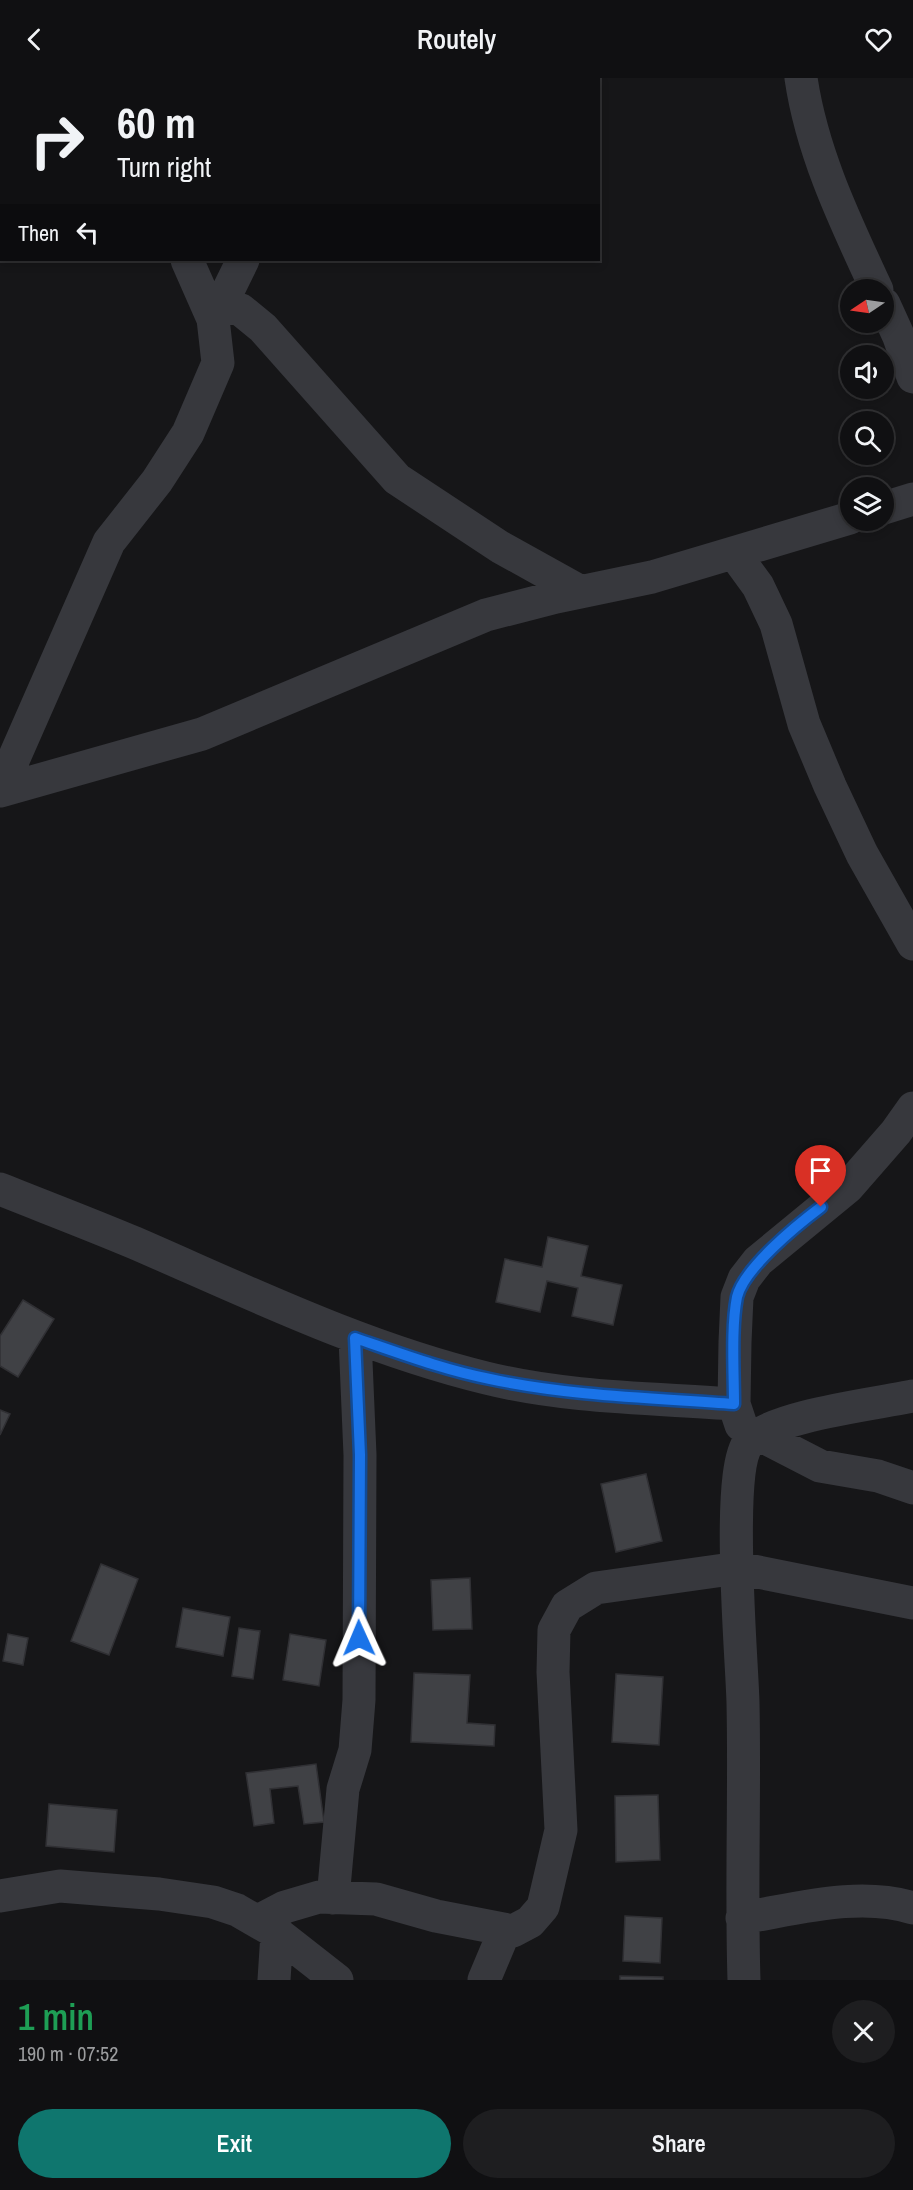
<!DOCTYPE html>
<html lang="en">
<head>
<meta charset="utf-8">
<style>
  body { margin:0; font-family:"Archivo Narrow",sans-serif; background:#1e1e20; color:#f1f3f6; height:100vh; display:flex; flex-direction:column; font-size:22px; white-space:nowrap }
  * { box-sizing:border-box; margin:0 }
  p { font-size:20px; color:#9c9d9f }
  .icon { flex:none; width:33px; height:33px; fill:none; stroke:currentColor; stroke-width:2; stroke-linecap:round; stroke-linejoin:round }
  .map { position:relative; height:1902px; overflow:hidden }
  .side { display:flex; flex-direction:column; background:#101012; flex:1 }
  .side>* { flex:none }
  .hud { position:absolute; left:0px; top:0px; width:600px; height:183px; box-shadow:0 3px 9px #0003,0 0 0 2px #303032; background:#101012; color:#f1f3f6; overflow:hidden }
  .needle { width:39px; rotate:257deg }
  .fabs { position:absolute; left:840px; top:201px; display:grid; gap:12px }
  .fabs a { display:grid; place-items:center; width:54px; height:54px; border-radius:50%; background:#101012; box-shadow:0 3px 9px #0003,0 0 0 2px #303032; font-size:30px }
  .pin { position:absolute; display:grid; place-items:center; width:51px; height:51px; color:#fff; margin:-62px -26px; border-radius:50% 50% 50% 0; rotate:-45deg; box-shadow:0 0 6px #0007 }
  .pin .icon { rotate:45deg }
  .me { position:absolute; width:66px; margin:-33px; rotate:359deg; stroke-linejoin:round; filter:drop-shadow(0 0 4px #0008) }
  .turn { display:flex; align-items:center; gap:21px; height:126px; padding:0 18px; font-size:27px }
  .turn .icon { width:78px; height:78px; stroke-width:2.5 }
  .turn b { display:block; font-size:42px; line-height:51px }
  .then { display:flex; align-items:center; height:57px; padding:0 18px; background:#0003; gap:12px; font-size:22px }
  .round { display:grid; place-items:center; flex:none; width:63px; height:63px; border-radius:32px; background:#1e1e20 }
  .overview { display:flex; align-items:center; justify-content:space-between; height:102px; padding:0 18px }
  h1 { font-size:36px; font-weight:600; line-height:45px; color:#1e9e55 }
  .action { display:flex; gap:12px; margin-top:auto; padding:12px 18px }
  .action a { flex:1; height:69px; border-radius:36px; background:#0f766e; color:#fff; font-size:24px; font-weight:600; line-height:69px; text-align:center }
  .action a+a { background:#1e1e20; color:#f1f3f6 }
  header { display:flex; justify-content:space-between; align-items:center; height:78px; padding:0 18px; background:#101012; font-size:27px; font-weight:600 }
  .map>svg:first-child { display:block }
  .building { fill:#404145; stroke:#303034; stroke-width:1.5 }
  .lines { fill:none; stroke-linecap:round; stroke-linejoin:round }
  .minor { stroke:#37383d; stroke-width:33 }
  .route-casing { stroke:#114b97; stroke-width:15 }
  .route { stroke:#1a73e8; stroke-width:10 }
</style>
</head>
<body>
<header><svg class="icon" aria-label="back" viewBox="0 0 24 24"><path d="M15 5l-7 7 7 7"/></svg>Routely<svg class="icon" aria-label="heart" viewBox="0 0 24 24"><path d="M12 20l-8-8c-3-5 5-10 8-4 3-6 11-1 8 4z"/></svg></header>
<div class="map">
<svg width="913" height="1902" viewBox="0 0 913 1902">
  <rect width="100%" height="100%" fill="#161618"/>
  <!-- building -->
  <path class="building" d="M548,1159L588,1168L581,1198L622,1207L613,1247L572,1238L578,1210L547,1203L540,1234L496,1224L505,1181L542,1189Z
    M23,1222L54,1241L18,1299L0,1288V1258Z
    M0,1332L10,1336L0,1357Z
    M646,1396L662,1463L616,1474L601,1406Z
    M101,1486L138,1501L109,1577L71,1563Z
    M470,1500L472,1551L433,1552L431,1502Z
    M183,1530L230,1539L223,1578L176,1569Z
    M239,1550L260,1553L253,1601L232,1598Z
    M8,1556L28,1560L23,1587L3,1583Z
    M290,1556L326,1562L319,1608L283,1602Z
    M414,1595L470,1597L467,1645L495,1647L494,1668L411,1664Z
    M616,1596L663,1599L659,1667L612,1664Z
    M316,1686L324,1744L304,1746L298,1708L270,1711L274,1745L254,1748L246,1695Z
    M658,1717L660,1782L616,1784L615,1718Z
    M49,1726L117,1732L114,1774L46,1768Z
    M625,1838L662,1840L660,1885L623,1883Z
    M620,1898L663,1899V1902H620Z"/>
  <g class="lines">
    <!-- minor -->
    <path class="minor" d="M144,0V2
      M801,0C812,75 845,143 877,212
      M444,2L445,0
      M0,149L2,148
      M205,222L241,232L263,250L397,401L500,469L581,514
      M884,226L899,259L913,299
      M221,227L243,182
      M884,430L913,421
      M734,475L758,508L776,546L804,646L830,708L862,776L913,866
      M0,712L109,464L157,403L188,355L218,285L213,241L187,182
      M0,713L202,656L486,537L556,519L652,499L850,440
      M0,1111C45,1129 90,1146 135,1165C250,1215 363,1270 486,1300C566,1320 652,1320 734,1326
      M741,1347L734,1326L735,1264L737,1219L744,1201L758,1183L848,1109L896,1054L913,1030
      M758,1356L820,1388L878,1398L913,1410
      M0,1818L60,1808L159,1816L213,1824L237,1832L277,1855L337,1902
      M333,1820L343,1711L355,1672L359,1622L360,1377L355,1260
      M742,1840C797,1831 859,1813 913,1830
      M258,1843L285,1829L319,1819L376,1821L436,1838L513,1853L530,1844L543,1829L561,1752L553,1594L554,1552L567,1528L596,1510L738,1490L913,1525
      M274,1902L277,1855
      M484,1902L505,1852
      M744,1902C741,1810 745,1718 743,1625C742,1580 725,1393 749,1364C771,1338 876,1326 913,1318"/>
  </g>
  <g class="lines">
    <defs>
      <path id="route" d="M359,1560L360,1377L355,1260C399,1275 444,1292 490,1301C569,1318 653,1320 734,1326C734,1295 731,1249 737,1219C744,1190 797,1147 821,1129"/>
    </defs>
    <!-- route casing -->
    <use href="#route" class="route-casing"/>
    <!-- route -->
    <use href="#route" class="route"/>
  </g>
</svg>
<div class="fabs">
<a><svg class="needle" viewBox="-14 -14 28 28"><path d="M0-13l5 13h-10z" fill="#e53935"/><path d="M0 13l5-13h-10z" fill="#9c9d9f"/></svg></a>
<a><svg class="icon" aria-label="sound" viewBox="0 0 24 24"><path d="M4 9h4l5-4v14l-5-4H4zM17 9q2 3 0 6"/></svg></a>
<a><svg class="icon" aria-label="search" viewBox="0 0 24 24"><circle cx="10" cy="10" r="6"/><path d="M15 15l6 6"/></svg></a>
<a><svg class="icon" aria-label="layers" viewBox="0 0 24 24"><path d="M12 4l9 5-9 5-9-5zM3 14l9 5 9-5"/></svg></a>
</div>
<div class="pin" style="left:821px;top:1129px;background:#d93025"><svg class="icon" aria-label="arrive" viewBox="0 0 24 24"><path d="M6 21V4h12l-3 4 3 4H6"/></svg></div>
<svg class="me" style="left:359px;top:1560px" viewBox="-20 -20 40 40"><path d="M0-17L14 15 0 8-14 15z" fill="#1a73e8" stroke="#fff" stroke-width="4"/></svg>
<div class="hud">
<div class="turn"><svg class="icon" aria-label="right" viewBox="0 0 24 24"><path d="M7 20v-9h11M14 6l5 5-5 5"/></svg><div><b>60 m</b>Turn right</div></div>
<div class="then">Then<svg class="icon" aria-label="left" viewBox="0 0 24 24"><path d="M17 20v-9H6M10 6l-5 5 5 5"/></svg></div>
</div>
</div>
<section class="side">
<div class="overview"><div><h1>1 min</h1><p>190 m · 07:52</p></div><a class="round"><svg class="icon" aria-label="close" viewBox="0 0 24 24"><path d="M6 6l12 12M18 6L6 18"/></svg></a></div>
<div class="action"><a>Exit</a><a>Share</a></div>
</section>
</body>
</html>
